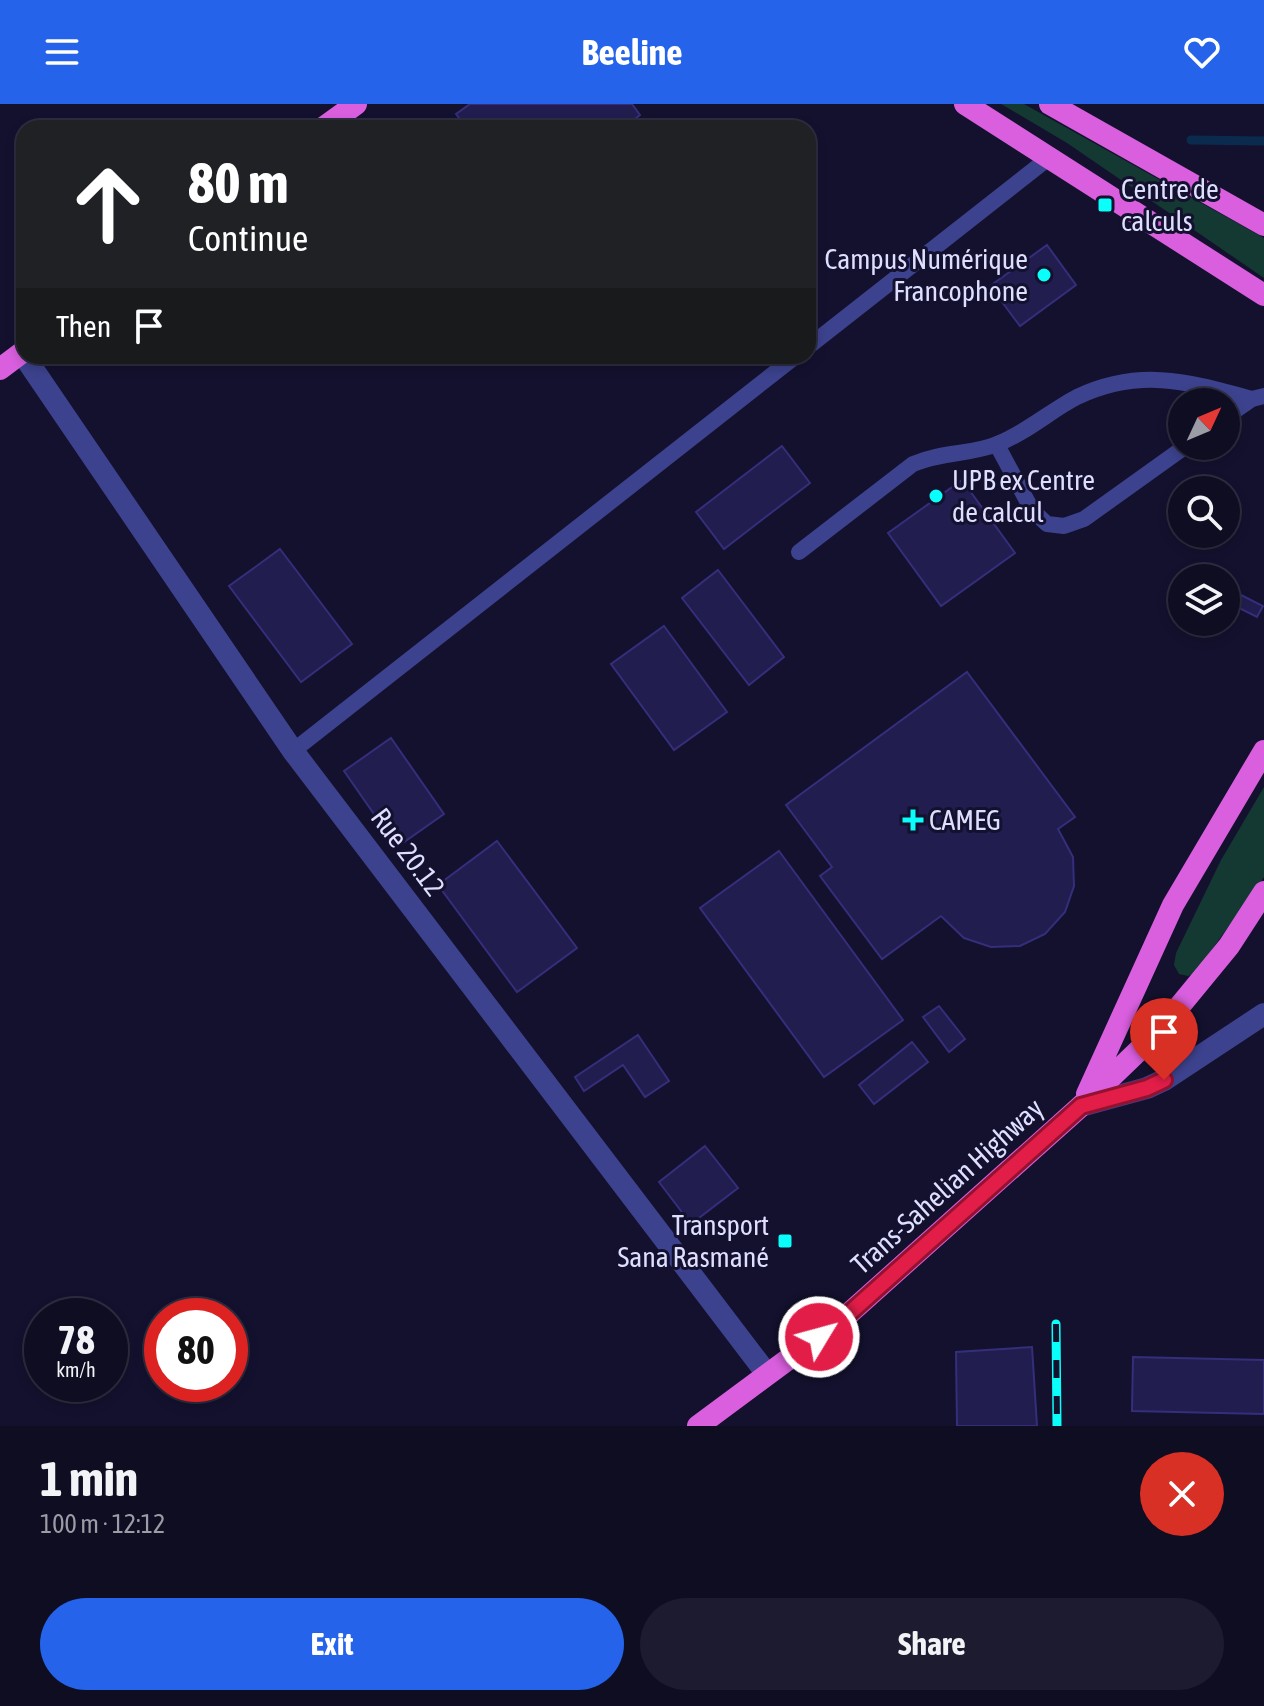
<!DOCTYPE html>
<html lang="en">
<head>
<meta charset="utf-8">
<style>
  body { margin:0; font-family:"Asap Condensed",sans-serif; background:#1c1b2f; color:#f1f3f6; height:100vh; display:flex; flex-direction:column; font-size:30px; white-space:nowrap }
  * { box-sizing:border-box; margin:0 }
  p { font-size:26px; color:#9b9ca5 }
  .icon { flex:none; width:44px; height:44px; fill:none; stroke:currentColor; stroke-width:2; stroke-linecap:round; stroke-linejoin:round }
  .map { position:relative; height:1322px; overflow:hidden }
  .drawer { display:flex; flex-direction:column; background:#0e0d22; flex:1 }
  .drawer>* { flex:none }
  .hud { position:absolute; left:16px; top:16px; width:800px; height:244px; border-radius:24px; box-shadow:0 4px 12px #0003,0 0 0 2px #2e2d40; background:#202124; color:#fff; overflow:hidden }
  .needle { width:52px; rotate:46deg }
  .fabs { position:absolute; left:1168px; top:284px; display:grid; gap:16px }
  .fabs a { display:grid; place-items:center; width:72px; height:72px; border-radius:50%; background:#0e0d22; box-shadow:0 4px 12px #0003,0 0 0 2px #2e2d40; font-size:40px }
  .speed { position:absolute; left:24px; top:1194px; display:flex; gap:16px; font-size:40px; font-weight:700; text-align:center }
  .speed>* { display:grid; place-content:center; width:104px; height:104px; border-radius:50%; background:#0e0d22; box-shadow:0 4px 12px #0003,0 0 0 2px #2e2d40; line-height:1 }
  .speed small { font-size:20px; font-weight:400 }
  .speed .limit { border:12px solid #d22; background:#fff; color:#111 }
  .pin { position:absolute; display:grid; place-items:center; width:68px; height:68px; color:#fff; margin:-82px -34px; border-radius:50% 50% 50% 0; rotate:-45deg; box-shadow:0 0 8px #0007 }
  .pin .icon { rotate:45deg }
  .me { position:absolute; width:88px; margin:-44px; rotate:53deg; stroke-linejoin:round; filter:drop-shadow(0 0 6px #0008) }
  .turn { display:flex; align-items:center; gap:28px; height:168px; padding:0 40px; font-size:36px }
  .turn .icon { width:104px; height:104px; stroke-width:2.5 }
  .turn b { display:block; font-size:56px; line-height:68px }
  .then { display:flex; align-items:center; height:76px; padding:0 40px; background:#0003; gap:16px; font-size:30px }
  .round { display:grid; place-items:center; flex:none; width:84px; height:84px; border-radius:42px; background:#1c1b2f }
  .summary { display:flex; align-items:center; justify-content:space-between; height:136px; padding:0 40px }
  h1 { font-size:48px; font-weight:700; line-height:60px }
  .button { display:flex; gap:16px; margin-top:auto; padding:16px 40px }
  .button a { flex:1; height:92px; border-radius:48px; background:#2563eb; color:#fff; font-size:32px; font-weight:700; line-height:92px; text-align:center }
  .button a+a { background:#1c1b2f; color:#f1f3f6 }
  header { display:flex; justify-content:space-between; align-items:center; height:104px; padding:0 40px; background:#2563eb; color:#fff; font-size:36px; font-weight:700 }
  .map>svg:first-child { display:block }
  .green { fill:#143832 }
  .lines { fill:none; stroke-linecap:round; stroke-linejoin:round }
  .stream { stroke:#0a2b4e; stroke-width:9 }
  .building { fill:#211d4f; stroke:#352e7b; stroke-width:2 }
  .service { stroke:#3c428d; stroke-width:16 }
  .pedestrian { stroke:#3c428d; stroke-width:22 }
  .tertiary { stroke:#3c428d; stroke-width:22 }
  .trunk { stroke:#d95fde; stroke-width:22 }
  .rail-casing { stroke:#0afffb; stroke-width:9 }
  .rail { stroke:#13112e; stroke-width:6; stroke-dasharray:18; stroke-linecap:butt }
  .route-casing { stroke:#92132f; stroke-width:20 }
  .route { stroke:#e11d48; stroke-width:14 }
  .poi-dot { fill:#0afffb; stroke:#13112e; stroke-width:3 }
  .labels { text-anchor:middle; dominant-baseline:central; stroke-width:6; stroke-linejoin:round; paint-order:stroke }
  .poi-label { font-size:28px; fill:#dedeff; stroke:#13112e; text-anchor:start }
  .street-label { font-size:28px; fill:#dedeff; stroke:#13112e }
</style>
</head>
<body>
<header><svg class="icon" aria-label="menu" viewBox="0 0 24 24"><path d="M4 6h16M4 12h16M4 18h16"/></svg>Beeline<svg class="icon" aria-label="heart" viewBox="0 0 24 24"><path d="M12 20l-8-8c-3-5 5-10 8-4 3-6 11-1 8 4z"/></svg></header>
<div class="map">
<svg width="1264" height="1322" viewBox="0 0 1264 1322">
  <rect width="100%" height="100%" fill="#13112e"/>
  <!-- green -->
  <path class="green" d="M1001,0H1024L1264,134V174L1067,39Z
    M1264,683V773L1195,869L1188,872L1179,870L1174,861L1176,849L1221,756Z"/>
  <g class="lines">
    <!-- stream -->
    <path class="stream" d="M1191,36L1264,37"/>
  </g>
  <!-- building -->
  <path class="building" d="M470,0H632L640,11L623,24H486L482,19L474,24H467L456,10Z
    M1047,141L1076,181L1020,222L990,182Z
    M782,342L810,379L724,445L696,408Z
    M962,376L1015,449L941,502L888,429Z
    M280,445L352,540L301,578L229,482Z
    M718,466L784,553L749,581L682,494Z
    M1241,491L1263,502L1257,513L1235,502Z
    M664,522L727,608L674,646L611,560Z
    M967,568L1075,713L1058,725L1073,753L1074,782L1065,808L1045,830L1020,842L991,843L964,834L941,812L882,855L820,772L832,763L786,701Z
    M391,634L444,710L397,743L344,667Z
    M497,737L577,844L517,888L438,781Z
    M779,747L903,916L824,973L700,804Z
    M939,902L965,935L949,948L923,913Z
    M638,931L669,977L645,993L623,961L584,987L575,973Z
    M912,938L928,958L874,1000L859,981Z
    M705,1042L738,1084L691,1120L659,1078Z
    M1032,1243L1037,1322H957L956,1248Z
    M1133,1253L1264,1256V1310L1132,1307Z"/>
  <g class="lines">
    <!-- service -->
    <path class="service" d="M808,243L1050,53
      M1226,313L1252,295L1264,292
      M997,341L1032,406L1047,420L1064,422L1084,415L1186,342
      M799,448L913,360C943,347 971,351 997,340C1026,329 1050,307 1077,293C1141,263 1189,278 1252,295
      M293,647L796,252"/>
    <!-- pedestrian -->
    <path class="pedestrian" d="M22,249L293,647L767,1270"/>
    <!-- tertiary -->
    <path class="tertiary" d="M1081,1002L1147,984L1164,976L1264,910"/>
    <!-- trunk -->
    <path class="trunk" d="M965,0L1264,191
      M1050,0L1264,121
      M323,24L356,0
      M0,265L24,247
      M1087,990L1173,801L1264,647
      M698,1322L844,1214L1081,1002L1160,926L1229,842L1264,788"/>
    <defs>
      <path id="rail" d="M1056,1220L1057,1322"/>
    </defs>
    <!-- rail casing -->
    <use href="#rail" class="rail-casing"/>
    <!-- rail -->
    <use href="#rail" class="rail"/>
  </g>
  <g class="lines">
    <defs>
      <path id="route" d="M819,1233L844,1214L1081,1002L1147,984L1164,976"/>
    </defs>
    <!-- route casing -->
    <use href="#route" class="route-casing"/>
    <!-- route -->
    <use href="#route" class="route"/>
  </g>
  <!-- markers -->
  <g class="poi-dot">
    <rect x="1097" y="93" width="16" height="16" rx="4"/>
    <circle cx="1044" cy="171" r="8"/>
    <circle cx="936" cy="392" r="8"/>
    <path d="M909 704h8v8h8v8h-8v8h-8v-8h-8v-8h8z"/>
    <rect x="777" y="1129" width="16" height="16" rx="4"/>
  </g>
  <g class="labels">
    <!-- poi labels -->
    <g class="poi-label">
      <text x="1121" y="85">Centre de<tspan x="1121" dy="32">calculs</tspan></text>
      <text x="1028" y="155" text-anchor="end">Campus Numérique<tspan x="1028" dy="32">Francophone</tspan></text>
      <text x="952" y="376">UPB ex Centre<tspan x="952" dy="32">de calcul</tspan></text>
      <text x="929" y="716">CAMEG</text>
      <text x="769" y="1121" text-anchor="end">Transport<tspan x="769" dy="32">Sana Rasmané</tspan></text>
    </g>
    <!-- street labels -->
    <g class="street-label">
      <text transform="translate(408 748) rotate(53)">Rue 20.12</text>
      <text transform="translate(947 1082) rotate(-42)">Trans-Sahelian Highway</text>
    </g>
  </g>
</svg>
<div class="fabs">
<a><svg class="needle" viewBox="-14 -14 28 28"><path d="M0-13l5 13h-10z" fill="#e53935"/><path d="M0 13l5-13h-10z" fill="#9b9ca5"/></svg></a>
<a><svg class="icon" aria-label="search" viewBox="0 0 24 24"><circle cx="10" cy="10" r="6"/><path d="M15 15l6 6"/></svg></a>
<a><svg class="icon" aria-label="layers" viewBox="0 0 24 24"><path d="M12 4l9 5-9 5-9-5zM3 14l9 5 9-5"/></svg></a>
</div>
<div class="speed"><div>78<small>km/h</small></div><div class="limit">80</div></div>
<div class="pin" style="left:1164px;top:976px;background:#d93025"><svg class="icon" aria-label="arrive" viewBox="0 0 24 24"><path d="M6 21V4h12l-3 4 3 4H6"/></svg></div>
<svg class="me" style="left:819px;top:1233px" viewBox="-20 -20 40 40"><circle r="17" fill="#e11d48" stroke="#fff" stroke-width="3"/><path d="M0-11L8 9 0 5-8 9z" fill="#fff"/></svg>
<div class="hud">
<div class="turn"><svg class="icon" aria-label="ahead" viewBox="0 0 24 24"><path d="M12 20V5M6 11l6-6 6 6"/></svg><div><b>80 m</b>Continue</div></div>
<div class="then">Then<svg class="icon" aria-label="arrive" viewBox="0 0 24 24"><path d="M6 21V4h12l-3 4 3 4H6"/></svg></div>
</div>
</div>
<section class="drawer">
<div class="summary"><div><h1>1 min</h1><p>100 m · 12:12</p></div><a class="round" style="background:#d93025;color:#fff"><svg class="icon" aria-label="close" viewBox="0 0 24 24"><path d="M6 6l12 12M18 6L6 18"/></svg></a></div>
<div class="button"><a>Exit</a><a>Share</a></div>
</section>
</body>
</html>
